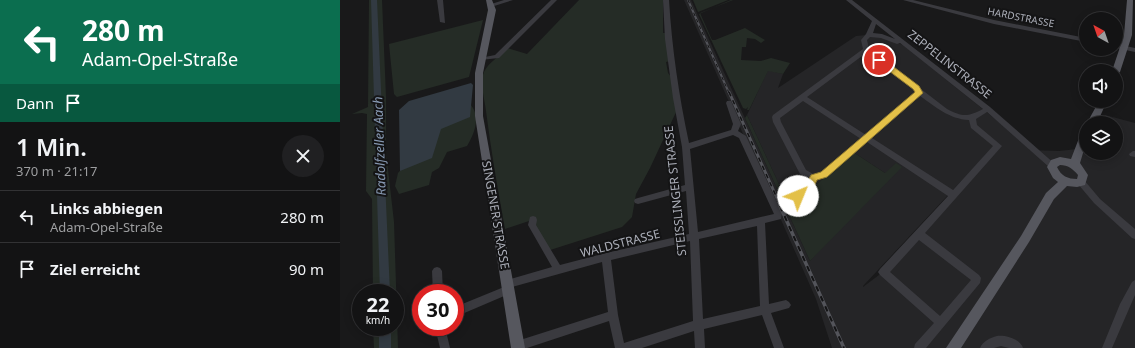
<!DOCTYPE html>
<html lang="de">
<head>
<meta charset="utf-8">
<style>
  body { margin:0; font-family:"Noto Sans",sans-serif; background:#202022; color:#f1f3f6; height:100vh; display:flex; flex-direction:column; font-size:15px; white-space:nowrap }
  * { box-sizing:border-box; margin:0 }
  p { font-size:13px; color:#9d9ea0 }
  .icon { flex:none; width:22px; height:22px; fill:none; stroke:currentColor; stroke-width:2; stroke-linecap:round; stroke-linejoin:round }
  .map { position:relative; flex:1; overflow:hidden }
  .drawer { display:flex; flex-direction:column; background:#131314; width:340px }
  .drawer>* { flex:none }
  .guide { background:#0b6e4f; color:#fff; overflow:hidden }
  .needle { width:26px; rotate:320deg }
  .buttons { position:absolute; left:739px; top:12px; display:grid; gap:8px }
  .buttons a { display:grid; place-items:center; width:44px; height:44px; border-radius:50%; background:#131314; box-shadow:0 2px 10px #0003,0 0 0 1px #323234; font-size:20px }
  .speed { position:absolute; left:12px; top:284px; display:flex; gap:8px; font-size:20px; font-weight:700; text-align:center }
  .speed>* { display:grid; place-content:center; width:52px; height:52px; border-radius:50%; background:#131314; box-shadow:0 2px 10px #0003,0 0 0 1px #323234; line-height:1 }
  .speed small { font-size:10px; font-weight:400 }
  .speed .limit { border:6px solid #d22; background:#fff; color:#111 }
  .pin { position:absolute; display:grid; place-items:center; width:34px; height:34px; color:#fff; margin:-17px; border:2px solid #fff; border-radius:50%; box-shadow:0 1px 4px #0007 }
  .me { position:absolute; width:44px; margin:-22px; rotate:45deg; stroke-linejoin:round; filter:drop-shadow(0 0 3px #0008) }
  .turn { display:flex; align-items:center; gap:14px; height:84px; padding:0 16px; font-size:18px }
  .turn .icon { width:52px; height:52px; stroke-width:2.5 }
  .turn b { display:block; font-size:28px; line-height:34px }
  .then { display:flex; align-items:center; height:38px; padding:0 16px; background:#0003; gap:8px; font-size:15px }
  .round { display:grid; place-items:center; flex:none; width:42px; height:42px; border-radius:21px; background:#202022 }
  .headline { display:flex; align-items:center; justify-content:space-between; height:68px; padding:0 16px }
  h1 { font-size:24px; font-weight:600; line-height:30px }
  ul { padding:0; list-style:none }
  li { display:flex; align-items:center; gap:12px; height:52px; padding:0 16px; border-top:1px solid #323234 }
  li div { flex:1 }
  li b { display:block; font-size:15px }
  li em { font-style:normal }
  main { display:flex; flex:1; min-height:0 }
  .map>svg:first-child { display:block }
  .built { fill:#252527; fill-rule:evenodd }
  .green { fill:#252c26 }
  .water { fill:#323a42 }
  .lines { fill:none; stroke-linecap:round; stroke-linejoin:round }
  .river { fill:#323a42; fill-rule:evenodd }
  .minor { fill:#3a3a3f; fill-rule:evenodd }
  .major { fill:#56575e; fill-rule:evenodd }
  .rail-far2-casing { stroke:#53545a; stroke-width:2 }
  .rail-far1-casing { stroke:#53545a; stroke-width:3 }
  .rail-casing { stroke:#53545a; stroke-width:3.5 }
  .rail-far2 { stroke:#141415; stroke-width:1; stroke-dasharray:3.5; stroke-linecap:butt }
  .rail-far1 { stroke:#141415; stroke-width:1.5; stroke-dasharray:4.5; stroke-linecap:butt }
  .rail { stroke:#141415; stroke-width:2; stroke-dasharray:5.5; stroke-linecap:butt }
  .route { fill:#e3c048; stroke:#947d2f }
  .labels { text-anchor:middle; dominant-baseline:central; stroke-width:4; stroke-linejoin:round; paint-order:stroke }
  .far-street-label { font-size:10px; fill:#acafb9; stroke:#141415 }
  .street-label { font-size:12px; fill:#acafb9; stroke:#141415 }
  .water-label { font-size:13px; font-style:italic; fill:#8698b1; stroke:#141415 }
</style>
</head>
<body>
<main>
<section class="drawer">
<div class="guide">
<div class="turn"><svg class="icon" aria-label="left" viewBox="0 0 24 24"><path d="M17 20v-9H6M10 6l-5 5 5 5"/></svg><div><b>280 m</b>Adam-Opel-Straße</div></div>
<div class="then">Dann<svg class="icon" aria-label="arrive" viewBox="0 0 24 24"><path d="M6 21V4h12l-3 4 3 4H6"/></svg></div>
</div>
<div class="headline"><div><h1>1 Min.</h1><p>370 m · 21:17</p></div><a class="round"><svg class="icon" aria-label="close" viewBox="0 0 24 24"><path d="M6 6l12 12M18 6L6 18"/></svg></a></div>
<ul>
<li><svg class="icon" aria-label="left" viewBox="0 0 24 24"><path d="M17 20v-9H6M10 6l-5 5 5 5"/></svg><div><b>Links abbiegen</b><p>Adam-Opel-Straße</p></div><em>280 m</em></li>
<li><svg class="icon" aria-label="arrive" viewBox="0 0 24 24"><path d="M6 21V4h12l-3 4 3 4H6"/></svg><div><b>Ziel erreicht</b></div><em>90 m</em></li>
</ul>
</section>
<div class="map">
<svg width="795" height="348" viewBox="0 0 795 348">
  <rect width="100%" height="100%" fill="#19191a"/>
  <!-- built -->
  <path class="built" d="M344,0H351L470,261L545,173L513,152L450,208L407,115L428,70L443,74L438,88L516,36L537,34L563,45L690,147L689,150L719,151L746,148V153H776V123H761L765,115L795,123V348H492L476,299ZM654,146L543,272L523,287V286Z"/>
  <!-- green -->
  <path class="green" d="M29,0H42L46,97V152L54,222L58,348H34L33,327H55V293H33L32,199L26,191L27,114L22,113L12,114L28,107Z
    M239,0H323V33H325L330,61L326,62L328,73L332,78L337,110L310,168L296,194L292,217L282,227L207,251L189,221L165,229C158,190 151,151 146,111C145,100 139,83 144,72C148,63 160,56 167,48L187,54Z
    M353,0H388L358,12Z
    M391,0H393L360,13L372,40H375L405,28L425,40L421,43L415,39L407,38L406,47H402L401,60L421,61L431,58L450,63L443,74L428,71L409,110H407L408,107L406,109L403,108L359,14Z
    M143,20L129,77L57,97L54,94L49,44Z
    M130,104C141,116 135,133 127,146L107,152L99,168L92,172L89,185L59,194L55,186L58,173L99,127Z
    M407,115L450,208L513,152L545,173L556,163L562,167L470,261L405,118Z"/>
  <!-- water -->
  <path class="water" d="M131,83L133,85L130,117L101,129L92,158L60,171L59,110L69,101Z"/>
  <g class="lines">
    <!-- river -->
    <path class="river" d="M31,0H37L50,293H40Z
      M39,327H51V348H39Z"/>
    <!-- minor -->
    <path class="minor" d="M97,0H103L105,23L100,22Z
      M164,0H173L151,7L148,5Z
      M211,0H217L159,58L140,60V58L155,55Z
      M323,0H329C332,49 339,96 349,143L391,130L393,124L386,103L387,101H391L401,124L398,131L406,136L442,213L441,219L425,223L429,304L446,300L449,302L451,305L449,308L431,313L444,348H434L422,315L364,329L365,348H355L354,331L302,348H275L269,321L187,348H173L172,346L173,342L177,341L268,312L262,262L172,287L173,290L171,293L115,317V307L164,287L162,284L164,281L212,267L188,225L190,217L193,216L196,217L197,220L196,225L220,265L266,253L349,234L346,191L298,204L295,203L294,201L295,199L298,198L345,185L342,147L333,98L325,39ZM393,135L399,138L434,214L358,232L350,149ZM417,226L420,306L363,319L359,239ZM350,241L353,321L284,343L278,315L271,260Z
      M506,0H512L650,107L716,165L712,168L709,167L647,112L636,119L637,125L662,146L585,233L639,275L641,278L640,283L586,348H574L575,344L594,323L540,275L538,272L540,269L608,196L527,142L487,177L477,180L473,188L461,198H455L454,196C458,189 466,186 469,179L460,174L433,122L432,117L433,115L523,49L521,40L526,34L532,21ZM536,24L555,39L542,34L533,33ZM530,37L541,38L557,44L560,43L643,109C627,117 623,117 607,109L529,49L527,40ZM526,53L576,92L526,135L467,97ZM580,96C596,107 609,119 629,120L631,128L653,146L613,190L532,138ZM463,101L521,139L481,173L475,175L466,170L441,122L440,118ZM579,240L631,280L600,316L550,272Z
      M563,0H573L654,20L746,38V42L654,24Z
      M776,44L795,48V52L776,48Z
      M793,151H795V157L790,156L789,154Z
      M741,179L744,180L760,199L795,229V239L792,238L754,203L738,184L737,182L738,180Z
      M97,267L100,268L102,271L103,293H93L92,271L94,268Z
      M795,280V295L772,348H762L780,304L792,282Z
      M95,327H105L110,348H100Z
      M657,336C666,335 680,339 683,348H669L661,346L654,348H640C643,341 650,338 657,336Z"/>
    <!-- major -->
    <path class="major" d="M146,0H152L156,10L143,73V116L185,348H171L135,116V73L148,10Z
      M787,0H793L792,35L780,72L776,75V71H772L784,35Z
      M759,101H767L757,123H747Z
      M746,130V143L740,163L748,175L745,185L737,187L727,186L714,199L689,242L621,348H606L681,236L706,193L718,182L713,178L707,167L711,160L720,157L731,159L741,133ZM720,165C728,165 733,169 738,175L737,179C728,179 721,176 717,167Z"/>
    <defs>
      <path id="rail-far2" d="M348,0L389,93"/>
      <path id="rail-far1" d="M389,92L441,207"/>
      <path id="rail" d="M440,206L504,348"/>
    </defs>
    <!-- rail-far2 casing -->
    <use href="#rail-far2" class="rail-far2-casing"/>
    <!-- rail-far1 casing -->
    <use href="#rail-far1" class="rail-far1-casing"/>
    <!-- rail casing -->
    <use href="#rail" class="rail-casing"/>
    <!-- rail-far2 -->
    <use href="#rail-far2" class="rail-far2"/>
    <!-- rail-far1 -->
    <use href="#rail-far1" class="rail-far1"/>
    <!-- rail -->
    <use href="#rail" class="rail"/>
  </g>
  <!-- route -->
  <path class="route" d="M537,58H542L579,86L583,93L487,177L477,180L473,189L462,199H455L454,196L466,184L471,175L481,172L575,92L573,89L537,62Z"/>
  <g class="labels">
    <!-- far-street labels -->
    <g class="far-street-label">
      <text transform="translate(681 17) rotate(11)">HARDSTRASSE</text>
    </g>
    <!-- street labels -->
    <g class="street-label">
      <text transform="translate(610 64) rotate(38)">ZEPPELINSTRASSE</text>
      <text transform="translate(335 191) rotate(-96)">STEISSLINGER STRASSE</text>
      <text transform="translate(156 215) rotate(80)">SINGENER STRASSE</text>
      <text transform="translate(280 243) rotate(-14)">WALDSTRASSE</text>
    </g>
    <!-- water labels -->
    <g class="water-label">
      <text transform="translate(39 146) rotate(-92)">Radolfzeller Aach</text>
    </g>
  </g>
</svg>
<div class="buttons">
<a><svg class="needle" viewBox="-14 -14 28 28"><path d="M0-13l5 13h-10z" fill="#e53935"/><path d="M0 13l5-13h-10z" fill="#9d9ea0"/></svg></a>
<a><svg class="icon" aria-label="sound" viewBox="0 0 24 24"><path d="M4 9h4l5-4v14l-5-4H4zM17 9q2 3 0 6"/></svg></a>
<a><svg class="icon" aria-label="layers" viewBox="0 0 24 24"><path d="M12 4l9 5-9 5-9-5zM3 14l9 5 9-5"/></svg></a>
</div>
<div class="speed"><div>22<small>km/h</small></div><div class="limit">30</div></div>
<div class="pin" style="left:539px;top:60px;background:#d93025"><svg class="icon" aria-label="arrive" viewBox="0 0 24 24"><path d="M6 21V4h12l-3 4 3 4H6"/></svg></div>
<svg class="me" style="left:458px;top:196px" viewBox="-20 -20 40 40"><circle r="19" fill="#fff"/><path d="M0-13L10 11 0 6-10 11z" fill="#e3c048"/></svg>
</div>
</main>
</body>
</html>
